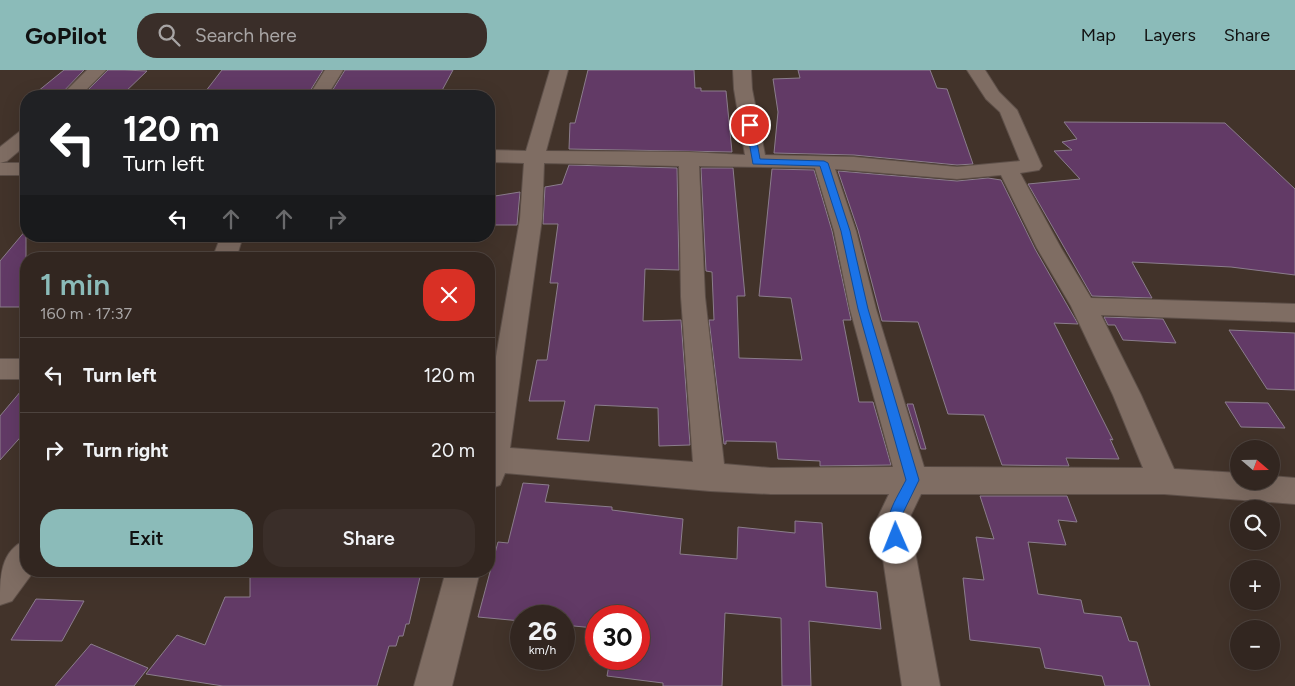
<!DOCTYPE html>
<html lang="en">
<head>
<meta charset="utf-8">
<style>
  body { margin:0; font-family:Figtree,sans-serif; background:#3a2e29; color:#f1f3f6; height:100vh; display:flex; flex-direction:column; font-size:19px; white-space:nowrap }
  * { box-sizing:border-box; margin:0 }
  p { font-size:16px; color:#a8a5a5 }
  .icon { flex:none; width:28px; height:28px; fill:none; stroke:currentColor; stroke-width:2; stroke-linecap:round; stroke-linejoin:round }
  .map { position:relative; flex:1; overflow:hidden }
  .panel { position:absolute; left:20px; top:182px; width:475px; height:325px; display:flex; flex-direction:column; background:#322620; border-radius:20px; box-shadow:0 5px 20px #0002,0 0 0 1px #4d433e }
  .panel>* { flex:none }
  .hud { position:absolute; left:20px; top:20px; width:475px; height:152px; border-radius:20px; box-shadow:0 5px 20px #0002,0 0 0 1px #4d433e; background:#202124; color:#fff; overflow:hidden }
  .needle { width:32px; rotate:110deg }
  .tools { position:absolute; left:1230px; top:370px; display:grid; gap:10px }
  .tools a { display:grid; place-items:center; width:50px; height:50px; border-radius:50%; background:#322620; box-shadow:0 5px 20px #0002,0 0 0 1px #4d433e; font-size:25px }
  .speed { position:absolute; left:510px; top:535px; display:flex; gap:10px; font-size:25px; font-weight:700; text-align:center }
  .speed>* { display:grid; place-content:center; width:65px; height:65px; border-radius:50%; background:#322620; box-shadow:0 5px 20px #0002,0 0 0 1px #4d433e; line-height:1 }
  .speed small { font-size:12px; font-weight:400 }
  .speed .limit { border:8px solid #d22; background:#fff; color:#111 }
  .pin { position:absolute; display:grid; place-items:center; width:42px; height:42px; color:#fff; margin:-21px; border:2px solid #fff; border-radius:50%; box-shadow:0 1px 5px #0007 }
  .me { position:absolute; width:55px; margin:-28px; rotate:359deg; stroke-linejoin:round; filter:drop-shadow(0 0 4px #0008) }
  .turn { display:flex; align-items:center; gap:18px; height:105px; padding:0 20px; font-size:22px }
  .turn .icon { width:65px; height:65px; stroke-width:2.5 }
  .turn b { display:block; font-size:35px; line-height:42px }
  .lanes { display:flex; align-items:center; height:48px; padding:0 20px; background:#0003; justify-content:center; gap:25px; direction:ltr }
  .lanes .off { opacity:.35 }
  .round { display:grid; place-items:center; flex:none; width:52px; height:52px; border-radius:20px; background:#3a2e29 }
  .head { display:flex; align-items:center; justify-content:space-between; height:85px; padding:0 20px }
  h1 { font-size:30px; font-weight:600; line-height:38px; color:#8bbbb9 }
  .button { display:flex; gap:10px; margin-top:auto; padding:10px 20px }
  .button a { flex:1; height:58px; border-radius:20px; background:#8bbbb9; color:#111; font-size:20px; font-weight:600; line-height:58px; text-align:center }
  .button a+a { background:#3a2e29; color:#f1f3f6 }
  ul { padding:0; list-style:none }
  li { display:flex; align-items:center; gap:15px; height:75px; padding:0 20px; border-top:1px solid #4d433e }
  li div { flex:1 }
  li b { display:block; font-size:19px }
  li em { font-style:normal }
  header { display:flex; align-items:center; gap:30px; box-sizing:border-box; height:70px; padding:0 25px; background:#8bbbb9; color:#111 }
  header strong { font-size:24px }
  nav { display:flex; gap:28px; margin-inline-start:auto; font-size:18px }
  .search { width:350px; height:45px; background:#3a2e29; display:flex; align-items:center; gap:12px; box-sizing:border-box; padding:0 18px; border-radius:20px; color:#a8a5a5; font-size:19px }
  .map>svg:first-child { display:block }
  .building { fill:#623a66; stroke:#8b7d8c }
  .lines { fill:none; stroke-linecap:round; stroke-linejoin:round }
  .street-casing { stroke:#5e5049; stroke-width:2 }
  .street { fill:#7f6d63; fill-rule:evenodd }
  .route { fill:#1a73e8; stroke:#114b97 }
</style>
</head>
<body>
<header>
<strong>GoPilot</strong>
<div class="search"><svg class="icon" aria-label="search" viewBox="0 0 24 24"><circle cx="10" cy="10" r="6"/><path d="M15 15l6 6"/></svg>Search here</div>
<nav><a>Map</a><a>Layers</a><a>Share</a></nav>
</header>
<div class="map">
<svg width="1295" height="616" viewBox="0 0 1295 616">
  <rect width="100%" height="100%" fill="#42332a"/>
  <!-- building -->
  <path class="building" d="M64,0H84L59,26H32Z
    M108,0H124L147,1L121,26H82Z
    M222,0H323L307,26H202Z
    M345,0H453L439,26H329Z
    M588,0H694L695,18H701V21H726L732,82L569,79L570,53H575Z
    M798,0H930L937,18L947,19L973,94L957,95L854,85L774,83L778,42L773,9L800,8Z
    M1064,52L1225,53L1295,119V205L1231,197L1132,192L1152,228L1092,226L1028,114L1080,109L1054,81L1072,80L1062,72L1077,69Z
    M569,95L677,98L679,200L645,199L643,251L681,250L690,375L659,376L658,338L595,335L589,371L557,369L565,331H529L537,290H547L558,213H550L558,154H543L545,117L562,114Z
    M701,98H733L745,226H737L739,288L802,290L791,228L759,226L772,99L814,100L832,161L851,250H843L859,332H873L891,395L820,396V391L778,389L776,372L726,371V374H724L709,250H714L712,202L706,201Z
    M838,101L957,111L988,108L1001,110L1035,179L1078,254L1054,253L1113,370L1110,369L1119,389L1066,388L1069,396L1002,395L984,345L948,344L918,252L882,251L858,160Z
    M520,122L517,155H489L495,126Z
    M26,160V229L19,237H0V191Z
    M1104,247L1163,249L1176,273L1123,270L1115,255H1108Z
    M1229,260L1295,263V320L1267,319Z
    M26,315V361L0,390V346Z
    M1225,332L1268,333L1285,358L1241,357Z
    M907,334H913L926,379H921Z
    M523,413L549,415L545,432L612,437V440L683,449L680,484L737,489L738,457L795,463V451L822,453L826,517L877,522L881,559L809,551L811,616H782L781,548L725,543L722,616H663V613L607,606L610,589H639V546H596V586H590L594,558L564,555V546H521V551L478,547L498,472L508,473Z
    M980,426H1067L1077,452L1058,450L1066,475L1028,472L1038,524L1081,530L1084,543L1121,547L1129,571L1137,572L1150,616H1105L1102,606L1045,598L1040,578L970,570L963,508L984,510L976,467L994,469Z
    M250,501H360L358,505L420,507L409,554H406L403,566H399L396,576H389L377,616H223L146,604L177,565L205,575L225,527H250Z
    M36,529L84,531L62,571L11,570Z
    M91,574L148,598L134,616H55Z"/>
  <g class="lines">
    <defs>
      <path id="street" d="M87,0H106L80,26H61Z
        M325,0H343L327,26H309Z
        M550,0H568L546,81L689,82L745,85L734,19L733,0H751L752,19L765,85L854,87L957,97L1020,91L1000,42L986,29L967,0H985L999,22L1017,40L1042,96L1039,100L1020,103L1061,178L1091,228L1295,234V252L1101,245L1141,325L1174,399L1239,403V411H1271V406L1295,408V434L1164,424H921L909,449L940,616H902L877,449L889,424H771L710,421L505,403L500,415L489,419V327L520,149L524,93L489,92V80L526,81ZM544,93L679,96L681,227L693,392L510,378L542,149ZM699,96L815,98L834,161L850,239L893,397L771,398L724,394L705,227ZM835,99L957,109L1001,105L1037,178L1071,236L1113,325L1143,398L924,397L876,239L856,161Z
        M26,60V75L7,91L0,93H26V105H0V77L19,62Z
        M221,166H243L236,189H212Z
        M0,289H26V309H0Z
        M26,470V501H34L12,531L0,535C0,507 0,481 26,470Z
        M446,501H480L452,616H414Z"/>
    </defs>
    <!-- street casing -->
    <use href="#street" class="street-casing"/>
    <!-- street -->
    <use href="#street" class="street"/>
  </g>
  <!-- route -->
  <path class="route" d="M750,53L754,55L760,89L824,91L828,93L850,161L868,239L919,410L900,449L903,468L901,472L896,474L891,472C881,449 896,430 906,410L858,239L841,161L820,96L753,94L746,55Z"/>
</svg>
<div class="tools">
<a><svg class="needle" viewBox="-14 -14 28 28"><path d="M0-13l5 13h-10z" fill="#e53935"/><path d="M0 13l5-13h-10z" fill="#a8a5a5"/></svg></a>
<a><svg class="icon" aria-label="search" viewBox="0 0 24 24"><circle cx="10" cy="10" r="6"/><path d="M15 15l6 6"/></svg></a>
<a>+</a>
<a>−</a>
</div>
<div class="speed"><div>26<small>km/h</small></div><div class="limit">30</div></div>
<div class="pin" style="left:750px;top:55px;background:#d93025"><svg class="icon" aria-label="arrive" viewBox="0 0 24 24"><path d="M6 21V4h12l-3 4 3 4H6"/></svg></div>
<svg class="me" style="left:896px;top:468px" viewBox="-20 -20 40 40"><circle r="19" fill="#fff"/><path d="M0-13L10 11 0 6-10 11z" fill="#1a73e8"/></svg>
<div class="hud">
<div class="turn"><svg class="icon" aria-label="left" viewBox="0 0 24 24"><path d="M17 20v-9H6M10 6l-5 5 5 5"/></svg><div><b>120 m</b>Turn left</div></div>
<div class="lanes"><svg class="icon" aria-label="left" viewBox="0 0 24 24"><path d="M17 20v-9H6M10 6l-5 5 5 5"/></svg><svg class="icon off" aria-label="ahead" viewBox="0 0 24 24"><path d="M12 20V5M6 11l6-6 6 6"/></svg><svg class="icon off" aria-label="ahead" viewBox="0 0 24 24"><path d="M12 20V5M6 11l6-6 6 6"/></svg><svg class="icon off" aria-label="right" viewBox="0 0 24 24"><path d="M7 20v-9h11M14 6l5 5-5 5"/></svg></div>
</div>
<section class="panel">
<div class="head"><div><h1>1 min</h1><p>160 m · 17:37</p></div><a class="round" style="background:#d93025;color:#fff"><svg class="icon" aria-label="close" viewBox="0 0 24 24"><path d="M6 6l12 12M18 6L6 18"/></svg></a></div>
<ul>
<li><svg class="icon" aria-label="left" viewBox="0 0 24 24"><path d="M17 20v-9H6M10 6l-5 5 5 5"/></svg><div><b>Turn left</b></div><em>120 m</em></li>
<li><svg class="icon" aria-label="right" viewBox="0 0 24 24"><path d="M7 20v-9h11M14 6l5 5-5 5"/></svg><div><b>Turn right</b></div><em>20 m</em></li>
</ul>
<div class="button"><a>Exit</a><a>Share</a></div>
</section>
</div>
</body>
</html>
